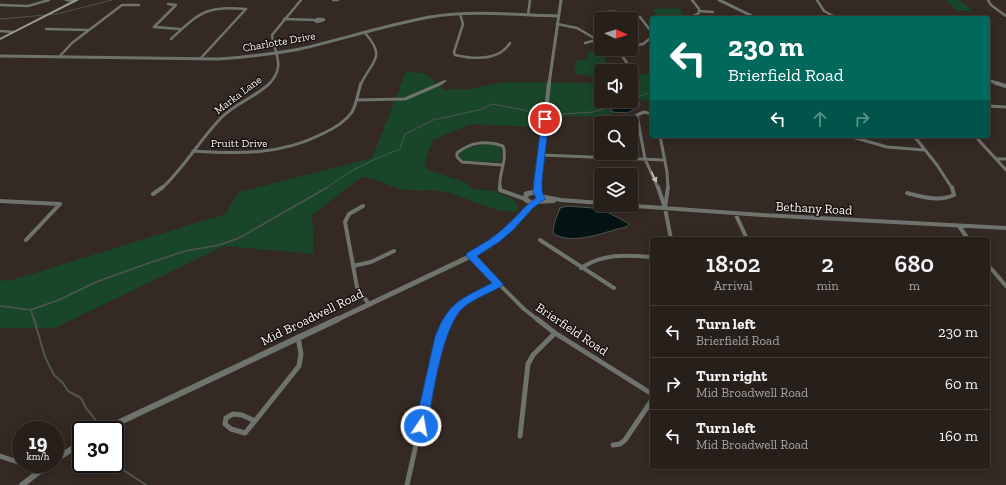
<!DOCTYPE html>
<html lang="en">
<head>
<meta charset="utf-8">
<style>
  body { margin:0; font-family:"Zilla Slab",serif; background:#2f2723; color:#f1f3f6; height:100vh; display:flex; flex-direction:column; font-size:15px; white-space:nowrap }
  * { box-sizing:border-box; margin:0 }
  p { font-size:13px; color:#a4a2a2 }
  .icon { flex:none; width:22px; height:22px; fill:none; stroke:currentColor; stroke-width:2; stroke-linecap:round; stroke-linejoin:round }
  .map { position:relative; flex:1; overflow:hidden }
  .panel { position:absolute; left:650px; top:237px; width:340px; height:232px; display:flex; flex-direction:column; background:#271f1a; border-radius:4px; box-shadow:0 2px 10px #0003,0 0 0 1px #433d39 }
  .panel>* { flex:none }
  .guide { position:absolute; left:650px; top:16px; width:340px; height:122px; border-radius:4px; box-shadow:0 2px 10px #0003,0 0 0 1px #433d39; background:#00695c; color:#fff; overflow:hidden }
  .needle { width:26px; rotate:94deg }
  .buttons { position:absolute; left:594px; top:12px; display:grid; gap:8px }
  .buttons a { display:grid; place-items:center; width:44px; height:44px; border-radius:4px; background:#271f1a; box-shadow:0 2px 10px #0003,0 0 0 1px #433d39; font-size:20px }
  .speed { position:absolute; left:12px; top:421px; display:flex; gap:8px; font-size:20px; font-weight:700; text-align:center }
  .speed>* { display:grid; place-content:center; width:52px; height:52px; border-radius:50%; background:#271f1a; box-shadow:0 2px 10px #0003,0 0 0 1px #433d39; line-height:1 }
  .speed small { font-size:10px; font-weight:400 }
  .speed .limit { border:2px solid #111; border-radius:6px; background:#fff; color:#111 }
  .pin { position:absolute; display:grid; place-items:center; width:34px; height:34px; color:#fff; margin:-17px; border:2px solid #fff; border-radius:50%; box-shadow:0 1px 4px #0007 }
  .me { position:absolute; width:44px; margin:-22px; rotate:12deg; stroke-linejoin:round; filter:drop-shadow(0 0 3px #0008) }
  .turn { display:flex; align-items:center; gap:14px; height:84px; padding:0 12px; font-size:18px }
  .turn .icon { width:52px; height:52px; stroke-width:2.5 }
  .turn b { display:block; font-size:28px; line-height:34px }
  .lanes { display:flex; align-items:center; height:38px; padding:0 12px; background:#0003; justify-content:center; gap:20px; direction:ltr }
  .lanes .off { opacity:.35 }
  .eta { display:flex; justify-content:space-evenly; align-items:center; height:68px; text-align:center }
  .eta b { font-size:24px; font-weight:600; line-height:28px }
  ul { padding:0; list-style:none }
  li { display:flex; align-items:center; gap:12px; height:52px; padding:0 12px; border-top:1px solid #433d39 }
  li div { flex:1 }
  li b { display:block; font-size:15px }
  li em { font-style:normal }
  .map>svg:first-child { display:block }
  .green { fill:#194529 }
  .water { fill:#051314; stroke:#4e5655 }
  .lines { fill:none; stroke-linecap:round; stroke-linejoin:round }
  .stream-far2 { stroke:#4e5655; stroke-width:1 }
  .stream-far1 { stroke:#4e5655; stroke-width:1.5 }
  .stream { stroke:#4e5655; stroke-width:2 }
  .minor-far3 { stroke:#6f736e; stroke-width:2.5 }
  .minor-far2 { stroke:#6f736e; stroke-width:3 }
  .minor-far1 { stroke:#6f736e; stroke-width:4 }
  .minor { stroke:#6f736e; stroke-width:5 }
  .tertiary-far3 { stroke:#6f736e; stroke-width:3 }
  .tertiary-far2 { stroke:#6f736e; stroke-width:4 }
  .tertiary-far1 { stroke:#6f736e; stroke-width:5 }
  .tertiary { stroke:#6f736e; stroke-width:6 }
  .secondary { fill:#959b93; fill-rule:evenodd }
  .oneway { fill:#c2bfba }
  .route { fill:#1a73e8; stroke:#114b97 }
  .labels { text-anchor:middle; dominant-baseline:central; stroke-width:3; stroke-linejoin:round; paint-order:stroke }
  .far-street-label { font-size:11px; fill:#f9f1ed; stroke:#181310 }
  .street-label { font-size:13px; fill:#f9f1ed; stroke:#181310 }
</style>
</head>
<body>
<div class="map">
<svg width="1006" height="485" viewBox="0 0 1006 485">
  <rect width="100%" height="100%" fill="#342923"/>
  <!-- green -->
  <path class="green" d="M945,0H960L972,11H957Z
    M676,8L680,9L685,17L660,18L652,9Z
    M588,52L604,54L606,60L605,65L608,71H601V101H628L607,117L551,116L550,128L471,124L433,140L424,166L428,170L465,182L472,189L494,191L513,199L518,205V210C500,217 460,194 441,191C428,189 413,192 400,189C387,185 375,179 362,177L312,215L314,254L224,246L55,328H0V280L9,281L225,214L239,192L372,158L406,72L425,73L444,90L468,89L504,82L595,83V77L574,73L577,60L588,59Z
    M631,74H652V101L631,100Z
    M484,144L500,146C503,151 503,158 499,162L468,161L461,159L459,153L464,149Z"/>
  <!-- water -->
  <path class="water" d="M611,10L619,12L618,17L620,19H601V22L594,15Z
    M631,97L638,100L640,105L639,107L627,113L612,112L611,103L614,101H631Z
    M567,206L593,208L607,212L628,223L629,225L626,227C606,231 572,247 553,233C553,225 557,216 560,208Z"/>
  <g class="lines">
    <!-- stream-far2 -->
    <path class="stream-far2" d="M0,19L57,14L112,0
      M631,100L652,91
      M549,115L593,112L612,107
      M326,188C349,171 373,159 400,149L405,134L433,120L479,110L492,104L524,110L534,115H544"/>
    <!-- stream-far1 -->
    <path class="stream-far1" d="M0,306L31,310L61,299L96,282L149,263L185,251L219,245L239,238L328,187
      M31,310L34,320"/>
    <!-- stream -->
    <path class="stream" d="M34,319L45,357L54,375L63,383L68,391L81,398L86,408L98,423L100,430
      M115,461L125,471L146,485"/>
    <!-- minor-far3 -->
    <path class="minor-far3" d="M66,0L75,1
      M333,0H338
      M817,0L824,11L837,18
      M988,0L991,5L1006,16
      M168,4L176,5L154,27L180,29
      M0,5L28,6L49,0
      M699,11L713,12
      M460,14L463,24L454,52L455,55C473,59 499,61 510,43
      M528,15L530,0
      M689,18L699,13V9L692,0
      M284,19L316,20
      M317,19H323L324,20L317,22L315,21Z
      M557,24L577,28L601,42
      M46,29L88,30
      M0,31L13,32
      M171,39C199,13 206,5 246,9L200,59
      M585,43L596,40
      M631,46L643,44L652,37L650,30L640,17
      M620,49V53L627,63
      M59,57L72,43L122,5H139
      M269,84C286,66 275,55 272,35L301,0
      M361,84C372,60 387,58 365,33
      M439,84L445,81"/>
    <!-- minor-far2 -->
    <path class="minor-far2" d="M357,100L405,99L442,83
      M988,106L1006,107
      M652,114L644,112L637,115L645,159L658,188
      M660,136L667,172L668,188
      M849,136L887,147L925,150
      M914,136L937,165L952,188
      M975,136L1006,170
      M193,151C238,154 281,155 322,134C333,129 345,122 352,112C357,103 358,92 361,83
      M541,155L665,160
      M996,159H1006
      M162,188C185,167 200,139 222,117C236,103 256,97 270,83
      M500,188C498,174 508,160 503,146C487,140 470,142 457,153V157L462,162L502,165"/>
    <!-- minor-far1 -->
    <path class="minor-far1" d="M500,187V190L525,199
      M658,187L665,208L671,239
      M907,193C923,197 939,202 954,195L952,187
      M153,194L163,187
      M540,196L561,200L601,203
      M0,201L60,204L26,240
      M538,202L554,201
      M621,205L762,215L1006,228
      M363,206L349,214L345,222L357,287L368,303
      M665,208L668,187
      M735,213L747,239
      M959,226L968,239
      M540,240L614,288
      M471,256L524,309L538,320
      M988,265L1006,286
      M353,266L371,262L394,251
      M581,268C603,253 626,255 652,257
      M449,320L463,304L498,284"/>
    <!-- minor -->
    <path class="minor" d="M537,319L555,333L652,394
      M233,414L242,415L255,421L245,433L231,429L225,424L226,418Z
      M255,421L299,366L301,354L298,337
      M520,436L528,364L533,355L555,333
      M613,445L620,444L625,440L652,400
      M0,456L21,463
      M23,464L41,469
      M407,485L440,337L449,319"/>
    <!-- tertiary-far3 -->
    <path class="tertiary-far3" d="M719,0L756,18
      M0,56L218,59C246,57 273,54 300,49C343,39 386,25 430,17C472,10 516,15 558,16
      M988,80L999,84
      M549,84L561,0"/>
    <!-- tertiary-far2 -->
    <path class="tertiary-far2" d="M996,83L1006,86
      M538,188L549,83"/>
    <!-- tertiary-far1 -->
    <path class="tertiary-far1" d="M538,187V194
      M535,192L540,196L539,201L532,203L526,200V194Z
      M336,320L471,256L496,240L534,203"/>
    <!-- tertiary -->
    <path class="tertiary" d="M103,430L338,319
      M55,460L81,443
      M22,485L49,464"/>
    <!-- secondary -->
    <path class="secondary" d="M74,0H79L0,40V38Z"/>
  </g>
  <!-- one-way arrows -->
  <defs><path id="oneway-solid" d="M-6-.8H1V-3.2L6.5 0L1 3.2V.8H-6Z"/></defs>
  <use class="oneway" href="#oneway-solid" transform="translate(654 177) rotate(64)"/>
  <!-- route -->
  <path class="route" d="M545,117L549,119L542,180V191L545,199L533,208L513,230L499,242L477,256L503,284L502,286C490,293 475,298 464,307C442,325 433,397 427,426L425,430L421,431L416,430L415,426L435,337C448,302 461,299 492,283L466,256L467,253C481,245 495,237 506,226C517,217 524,206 536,198L533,192L534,180L542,119Z"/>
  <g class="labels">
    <!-- far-street labels -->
    <g class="far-street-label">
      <text transform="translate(279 42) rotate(-10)">Charlotte Drive</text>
      <text transform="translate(238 95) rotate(-37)">Marka Lane</text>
      <text x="239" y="143">Pruitt Drive</text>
    </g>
    <!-- street labels -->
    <g class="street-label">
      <text transform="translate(814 208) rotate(3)">Bethany Road</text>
      <text transform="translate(312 317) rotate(-26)">Mid Broadwell Road</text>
      <text transform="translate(572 329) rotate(34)">Brierfield Road</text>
    </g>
  </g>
</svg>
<div class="buttons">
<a><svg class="needle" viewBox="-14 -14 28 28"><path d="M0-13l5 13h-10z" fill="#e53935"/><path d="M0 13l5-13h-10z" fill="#a4a2a2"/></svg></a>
<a><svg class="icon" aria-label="sound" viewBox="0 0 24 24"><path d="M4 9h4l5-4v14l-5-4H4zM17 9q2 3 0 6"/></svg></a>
<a><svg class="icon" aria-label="search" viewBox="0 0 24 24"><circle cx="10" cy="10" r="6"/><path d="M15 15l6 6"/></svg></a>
<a><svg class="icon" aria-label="layers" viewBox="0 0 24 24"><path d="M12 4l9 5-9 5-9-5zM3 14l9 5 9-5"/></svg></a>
</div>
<div class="speed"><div>19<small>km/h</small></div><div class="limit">30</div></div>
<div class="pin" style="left:545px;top:119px;background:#d93025"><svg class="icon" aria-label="arrive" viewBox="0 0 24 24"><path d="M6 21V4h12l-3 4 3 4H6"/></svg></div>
<svg class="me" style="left:421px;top:426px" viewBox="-20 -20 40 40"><circle r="17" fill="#1a73e8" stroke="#fff" stroke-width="3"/><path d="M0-11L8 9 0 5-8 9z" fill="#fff"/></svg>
<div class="guide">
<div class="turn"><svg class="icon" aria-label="left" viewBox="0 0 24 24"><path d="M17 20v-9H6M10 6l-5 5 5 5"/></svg><div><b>230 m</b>Brierfield Road</div></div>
<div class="lanes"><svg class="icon" aria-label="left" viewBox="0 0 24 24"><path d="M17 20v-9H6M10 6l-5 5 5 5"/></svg><svg class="icon off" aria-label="ahead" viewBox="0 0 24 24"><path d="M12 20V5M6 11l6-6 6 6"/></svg><svg class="icon off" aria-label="right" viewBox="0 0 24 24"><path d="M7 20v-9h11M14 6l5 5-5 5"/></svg></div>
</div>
<section class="panel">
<div class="eta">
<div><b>18:02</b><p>Arrival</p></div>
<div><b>2</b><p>min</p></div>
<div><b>680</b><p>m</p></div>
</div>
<ul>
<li><svg class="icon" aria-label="left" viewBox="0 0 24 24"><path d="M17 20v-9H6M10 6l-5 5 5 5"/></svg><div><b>Turn left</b><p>Brierfield Road</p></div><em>230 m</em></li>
<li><svg class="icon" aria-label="right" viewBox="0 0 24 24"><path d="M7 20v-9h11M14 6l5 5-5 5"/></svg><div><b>Turn right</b><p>Mid Broadwell Road</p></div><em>60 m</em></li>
<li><svg class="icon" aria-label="left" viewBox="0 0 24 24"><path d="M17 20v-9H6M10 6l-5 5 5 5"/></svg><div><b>Turn left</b><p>Mid Broadwell Road</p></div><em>160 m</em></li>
</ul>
</section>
</div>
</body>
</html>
